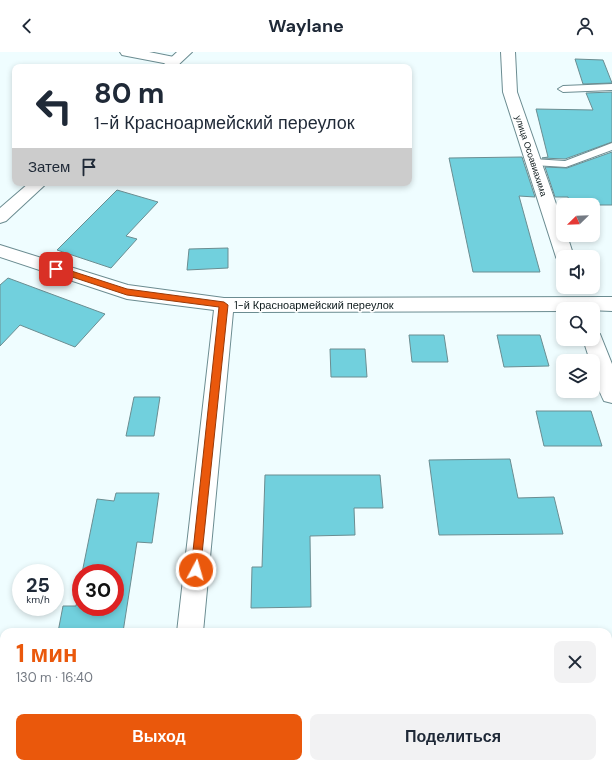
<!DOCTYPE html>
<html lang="ru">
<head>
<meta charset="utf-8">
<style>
  body { margin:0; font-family:"DM Sans",sans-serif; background:#f2f2f3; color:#1f2937; height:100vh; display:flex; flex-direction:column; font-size:15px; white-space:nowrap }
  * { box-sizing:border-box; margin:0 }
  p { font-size:13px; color:#747a83 }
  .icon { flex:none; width:22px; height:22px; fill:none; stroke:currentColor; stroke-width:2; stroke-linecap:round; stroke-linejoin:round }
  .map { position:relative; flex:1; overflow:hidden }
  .sheet { position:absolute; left:0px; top:576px; width:612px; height:140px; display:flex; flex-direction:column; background:#fff; border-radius:12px 12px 0 0; box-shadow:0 2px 6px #0003 }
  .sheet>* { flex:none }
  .guide { position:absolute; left:12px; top:12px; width:400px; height:122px; border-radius:8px; box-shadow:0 2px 6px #0003; background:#fff; color:#1f2937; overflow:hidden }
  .needle { width:26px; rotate:247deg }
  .buttons { position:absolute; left:556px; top:146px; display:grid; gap:8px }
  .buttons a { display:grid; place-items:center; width:44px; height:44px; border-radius:8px; background:#fff; box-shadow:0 2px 6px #0003; font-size:20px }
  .speed { position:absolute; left:12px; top:512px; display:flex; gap:8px; font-size:20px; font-weight:700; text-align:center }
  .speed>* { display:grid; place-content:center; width:52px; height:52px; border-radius:50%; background:#fff; box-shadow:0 2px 6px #0003; line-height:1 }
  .speed small { font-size:10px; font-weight:400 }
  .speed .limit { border:6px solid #d22; background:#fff; color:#111 }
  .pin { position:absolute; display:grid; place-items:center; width:34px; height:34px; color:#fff; margin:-17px; border-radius:8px; box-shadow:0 2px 6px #0006 }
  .me { position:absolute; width:44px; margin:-22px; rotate:6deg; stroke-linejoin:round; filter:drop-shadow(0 0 3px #0008) }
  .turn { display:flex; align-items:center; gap:14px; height:84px; padding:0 16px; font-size:18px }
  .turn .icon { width:52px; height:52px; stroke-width:2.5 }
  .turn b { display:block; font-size:28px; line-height:34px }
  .then { display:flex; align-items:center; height:38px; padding:0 16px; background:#0003; gap:8px; font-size:15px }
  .round { display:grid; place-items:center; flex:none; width:42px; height:42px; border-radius:8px; background:#f2f2f3 }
  .headline { display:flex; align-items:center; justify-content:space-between; height:68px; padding:0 16px }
  h1 { font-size:24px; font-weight:700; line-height:30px; color:#ea580c }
  .action { display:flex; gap:8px; margin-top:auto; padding:8px 16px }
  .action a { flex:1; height:46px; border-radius:8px; background:#ea580c; color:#fff; font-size:16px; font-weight:700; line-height:46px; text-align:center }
  .action a+a { background:#f2f2f3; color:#1f2937 }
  header { display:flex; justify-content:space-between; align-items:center; height:52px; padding:0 16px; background:#fff; font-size:18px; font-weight:700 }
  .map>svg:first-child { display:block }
  .building { fill:#71d0dd; stroke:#6b8d91 }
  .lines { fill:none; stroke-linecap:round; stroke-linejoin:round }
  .service-casing { stroke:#6b8c91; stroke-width:2 }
  .minor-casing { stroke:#6b8c91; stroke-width:2 }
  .primary-casing { stroke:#6b8c91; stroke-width:2 }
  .service { fill:#fff; fill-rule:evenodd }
  .minor { fill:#fff; fill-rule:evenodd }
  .primary { fill:#fff; fill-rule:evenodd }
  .route { fill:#ea580c; stroke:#983908 }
  .labels { text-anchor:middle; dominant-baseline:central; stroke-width:3.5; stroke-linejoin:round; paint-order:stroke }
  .far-street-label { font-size:9px; fill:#0c191b; stroke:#fff }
  .street-label { font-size:11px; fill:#0c191b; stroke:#fff }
</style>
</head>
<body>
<header><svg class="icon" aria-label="back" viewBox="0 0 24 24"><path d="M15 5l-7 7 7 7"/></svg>Waylane<svg class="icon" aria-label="person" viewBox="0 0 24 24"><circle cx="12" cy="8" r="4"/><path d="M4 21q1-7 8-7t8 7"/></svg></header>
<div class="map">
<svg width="612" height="716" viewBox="0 0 612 716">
  <rect width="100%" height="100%" fill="#effdff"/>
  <!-- building -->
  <path class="building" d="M575,7L603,8L612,31L583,32Z
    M612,40V90L565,107L542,106L548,105L536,57L593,58L586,41Z
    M612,100V153H570L568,145H555L545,115L567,116Z
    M522,105L535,145L519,144L540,220H473L449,106Z
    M117,138L158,150L126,184L137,187L111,216L57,198Z
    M228,196V216L187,218L189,197Z
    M8,226L105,262L75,295L20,273L0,294V233Z
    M409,283H444L448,310H412Z
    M497,283H540L549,314L504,315Z
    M330,297H365L367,325H331Z
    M134,345H160L154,384H126Z
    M536,359H591L602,394H544Z
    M510,407L518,446L554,445L563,482L439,483L429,408Z
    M265,423H380L383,456H354L355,483L310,484L311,555L251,556L252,515H262Z
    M116,441H159L152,491L137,490L123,580H58L63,554H76L81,529V555H115V521H82L97,447L114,449Z"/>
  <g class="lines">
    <defs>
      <path id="service" d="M612,32V38L563,40L558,37L563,34Z
        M612,91V98L566,115L533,113L527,110L533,107L565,109Z"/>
      <path id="minor" d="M120,0H149L179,6L181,9L179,12L174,13L127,4L122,3Z
        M501,0H515L517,40L563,172V183H567L574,205H563V211L558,209L556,205L503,40Z
        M0,193L128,233L224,246L612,245V259L563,257V259L233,260L203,580H177L214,258L127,247L0,205Z
        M593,280L600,282L612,312V351L604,349C598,337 593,323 593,309H590L583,287H593Z
        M161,712H191V716H161Z"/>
      <path id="primary" d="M177,0H192L176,15H161Z
        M29,131H47L6,169L0,171V156Z"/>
    </defs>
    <!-- service casing -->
    <use href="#service" class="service-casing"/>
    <!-- minor casing -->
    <use href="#minor" class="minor-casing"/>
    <!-- primary casing -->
    <use href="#primary" class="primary-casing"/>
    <!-- service -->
    <use href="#service" class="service"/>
    <!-- minor -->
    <use href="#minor" class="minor"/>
    <!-- primary -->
    <use href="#primary" class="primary"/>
  </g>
  <!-- route -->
  <path class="route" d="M54,215H59L127,237L224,250L228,253L200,521L196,523L193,521L191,518L219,255L127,243L54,219Z"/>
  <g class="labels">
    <!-- far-street labels -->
    <g class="far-street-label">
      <text transform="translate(531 104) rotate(72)">улица Осоавиахима</text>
    </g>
    <!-- street labels -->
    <g class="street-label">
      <text x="314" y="253">1-й Красноармейский переулок</text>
    </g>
  </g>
</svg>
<div class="buttons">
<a><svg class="needle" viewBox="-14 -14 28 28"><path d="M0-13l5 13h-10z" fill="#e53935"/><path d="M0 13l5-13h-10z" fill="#747a83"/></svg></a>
<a><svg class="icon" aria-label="sound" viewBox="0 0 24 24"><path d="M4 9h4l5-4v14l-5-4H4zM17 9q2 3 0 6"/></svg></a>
<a><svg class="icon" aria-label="search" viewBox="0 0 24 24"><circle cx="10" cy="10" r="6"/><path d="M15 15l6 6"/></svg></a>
<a><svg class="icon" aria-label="layers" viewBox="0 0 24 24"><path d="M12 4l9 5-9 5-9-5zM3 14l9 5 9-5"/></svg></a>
</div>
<div class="speed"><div>25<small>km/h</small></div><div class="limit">30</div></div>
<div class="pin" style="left:56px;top:217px;background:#d93025"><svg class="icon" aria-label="arrive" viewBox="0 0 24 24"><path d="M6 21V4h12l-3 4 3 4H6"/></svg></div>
<svg class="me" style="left:196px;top:518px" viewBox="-20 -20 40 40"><circle r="17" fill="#ea580c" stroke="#fff" stroke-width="3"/><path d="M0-11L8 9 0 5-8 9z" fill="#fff"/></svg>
<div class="guide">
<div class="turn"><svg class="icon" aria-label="left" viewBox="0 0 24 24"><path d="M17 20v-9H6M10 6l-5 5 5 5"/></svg><div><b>80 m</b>1-й Красноармейский переулок</div></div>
<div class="then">Затем<svg class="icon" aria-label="arrive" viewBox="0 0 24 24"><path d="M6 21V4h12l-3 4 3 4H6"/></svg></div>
</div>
<section class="sheet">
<div class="headline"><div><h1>1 мин</h1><p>130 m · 16:40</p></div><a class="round"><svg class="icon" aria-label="close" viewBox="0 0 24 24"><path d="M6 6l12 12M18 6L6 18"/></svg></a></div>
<div class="action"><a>Выход</a><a>Поделиться</a></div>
</section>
</div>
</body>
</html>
